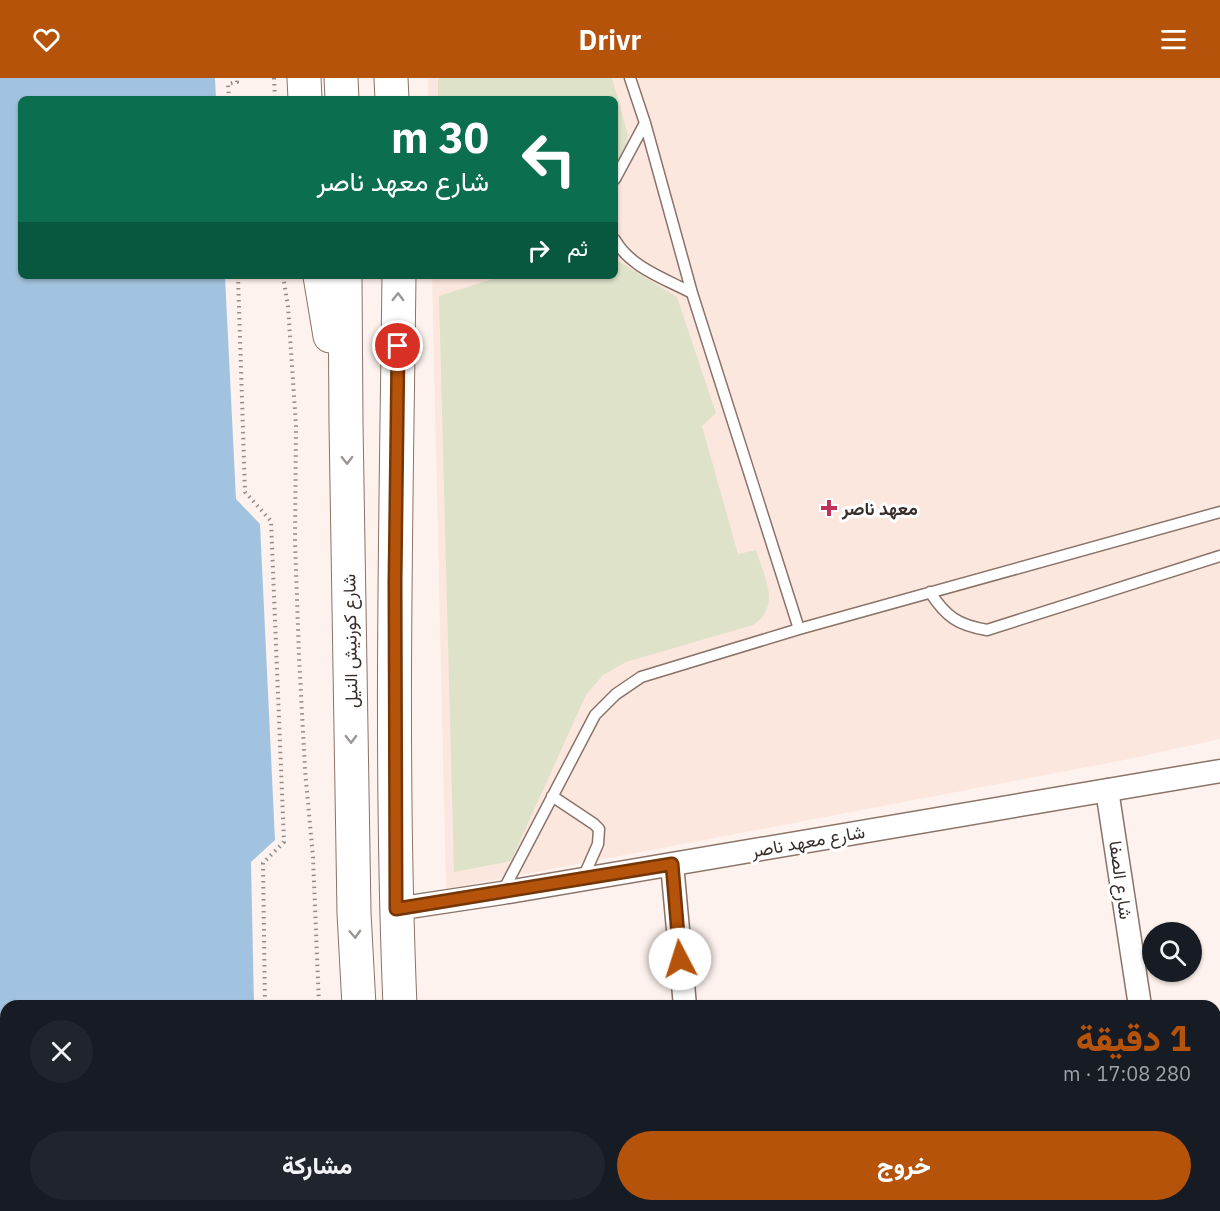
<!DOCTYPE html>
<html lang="ar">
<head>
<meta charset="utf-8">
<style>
  body { margin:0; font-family:"IBM Plex Sans",Vazirmatn,sans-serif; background:#20242c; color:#f1f3f6; direction:rtl; height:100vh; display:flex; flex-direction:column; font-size:22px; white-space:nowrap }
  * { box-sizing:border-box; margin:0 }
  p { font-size:20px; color:#9ea1a6 }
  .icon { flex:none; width:33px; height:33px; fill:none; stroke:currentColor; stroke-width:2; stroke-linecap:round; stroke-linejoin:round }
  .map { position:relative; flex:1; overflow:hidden; direction:ltr }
  .drawer { position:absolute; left:0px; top:922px; width:1221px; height:212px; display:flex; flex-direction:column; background:#171b24; border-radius:18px 18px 0 0; box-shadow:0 2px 4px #0004; direction:rtl }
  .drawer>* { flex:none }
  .hud { position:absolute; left:18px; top:18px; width:600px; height:183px; border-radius:9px; box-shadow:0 2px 4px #0004; direction:rtl; background:#0b6e4f; color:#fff; overflow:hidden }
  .tools { position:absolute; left:1142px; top:844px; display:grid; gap:12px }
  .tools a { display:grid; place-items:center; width:60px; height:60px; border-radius:50%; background:#171b24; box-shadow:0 2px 4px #0004; font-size:30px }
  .pin { position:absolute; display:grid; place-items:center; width:51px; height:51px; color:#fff; margin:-26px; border:3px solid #fff; border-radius:50%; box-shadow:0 2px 6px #0007 }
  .me { position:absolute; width:66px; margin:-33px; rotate:355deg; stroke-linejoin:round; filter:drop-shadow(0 0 4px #0008) }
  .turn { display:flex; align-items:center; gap:21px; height:126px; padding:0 30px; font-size:27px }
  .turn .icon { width:78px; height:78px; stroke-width:2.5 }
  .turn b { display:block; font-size:42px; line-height:51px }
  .then { display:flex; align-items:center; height:57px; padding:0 30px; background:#0003; gap:12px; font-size:22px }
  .round { display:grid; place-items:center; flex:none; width:63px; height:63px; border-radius:32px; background:#20242c }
  .headline { display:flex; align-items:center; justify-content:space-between; height:102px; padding:0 30px }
  h1 { font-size:36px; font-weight:800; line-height:45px; color:#b45309 }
  .primary-button { display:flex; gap:12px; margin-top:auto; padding:12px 30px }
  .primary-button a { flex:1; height:69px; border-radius:36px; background:#b45309; color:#fff; font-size:24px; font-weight:800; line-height:69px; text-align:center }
  .primary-button a+a { background:#20242c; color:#f1f3f6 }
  header { display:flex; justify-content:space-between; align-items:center; height:78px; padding:0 30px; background:#b45309; color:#fff; font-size:27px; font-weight:800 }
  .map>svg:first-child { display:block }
  .built { fill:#fce7de }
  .green { fill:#dee2c9 }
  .water { fill:#a2c3df }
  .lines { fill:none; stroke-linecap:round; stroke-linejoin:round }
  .lane-casing { stroke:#8a7369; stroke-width:13 }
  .street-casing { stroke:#8a7369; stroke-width:25 }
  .highway-casing { stroke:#8a7369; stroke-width:35 }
  .path { stroke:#968c87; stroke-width:4; stroke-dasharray:1.5 4.5; stroke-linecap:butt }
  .lane { stroke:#fff; stroke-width:10 }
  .street { stroke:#fff; stroke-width:22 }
  .highway { stroke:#fff; stroke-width:33 }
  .oneway { stroke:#9c9694 }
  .route-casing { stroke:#753606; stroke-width:15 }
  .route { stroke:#b45309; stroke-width:10 }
  .poi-dot { fill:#c1325a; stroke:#fff; stroke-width:2 }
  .labels { text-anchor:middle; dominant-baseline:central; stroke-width:6; stroke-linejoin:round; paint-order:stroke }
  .poi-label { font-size:18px; font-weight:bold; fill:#382e29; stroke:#fff; text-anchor:start }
  .street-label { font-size:18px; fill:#382e29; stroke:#fff }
</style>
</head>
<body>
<header><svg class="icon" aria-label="menu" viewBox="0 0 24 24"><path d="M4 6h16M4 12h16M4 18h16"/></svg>Drivr<svg class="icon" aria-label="heart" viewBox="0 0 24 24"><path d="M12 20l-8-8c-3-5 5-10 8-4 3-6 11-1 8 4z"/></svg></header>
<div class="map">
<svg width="1220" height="1133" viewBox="0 0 1220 1133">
  <rect width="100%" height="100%" fill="#fdf2ed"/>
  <!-- built -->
  <path class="built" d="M428,0H1220V661L1124,682L446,811L432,198H615V21H428Z"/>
  <!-- green -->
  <path class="green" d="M438,0H612L628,57L626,67L615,91V21H438Z
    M615,181L677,219L716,335L702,348L738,476L756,472C764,498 782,528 753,547L626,584L603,597L586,617L511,783L454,794L439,218L502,198H615Z"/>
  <!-- water -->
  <path class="water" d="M0,0H215L216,21H21V198H225L236,421L260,446L275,762L251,784L254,928H6V1128H258L259,1133H0Z"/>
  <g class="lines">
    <defs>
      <path id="lane" d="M630,0L645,45L692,215L799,551
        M615,101L645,45
        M615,162C631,190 666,201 692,215
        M930,514C946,539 958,547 987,552L1220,478
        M552,718L594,746L599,751L598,766L583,800
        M503,813L595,637L616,616L641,599L799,551L1220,434"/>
      <path id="street" d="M1107,712L1140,928
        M672,786L685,928
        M396,831L502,815L1220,693
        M1215,1110L1220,1109
        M703,1128V1133
        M1111,1133L1134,1128"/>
      <path id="highway" d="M304,0L305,21
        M341,0L342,21
        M391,0L392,21
        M320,198L330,258
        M345,198L346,345L354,835L359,928
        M399,198C396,441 390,685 400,928
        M370,1128L371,1133
        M407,1128V1133"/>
    </defs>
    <!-- lane casing -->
    <use href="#lane" class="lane-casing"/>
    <!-- street casing -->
    <use href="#street" class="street-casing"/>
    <!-- highway casing -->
    <use href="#highway" class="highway-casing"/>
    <!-- path -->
    <path class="path" d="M274,0L275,21
      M229,21L228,6L237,4V0
      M238,198L245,414L271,443L284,764L263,785L265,928
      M283,198L288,228L296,347L295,464L299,578L305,692L313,779L319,928
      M268,1128V1133
      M324,1128V1133"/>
    <!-- lane -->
    <use href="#lane" class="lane"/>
    <!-- street -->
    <use href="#street" class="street"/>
    <!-- highway -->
    <use href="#highway" class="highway"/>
  </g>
  <!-- one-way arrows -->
  <defs><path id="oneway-chevron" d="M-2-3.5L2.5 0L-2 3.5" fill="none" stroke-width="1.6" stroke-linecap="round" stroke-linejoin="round" transform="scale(1.5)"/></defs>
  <g class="oneway">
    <use href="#oneway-chevron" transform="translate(398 219) rotate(-89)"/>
    <use href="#oneway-chevron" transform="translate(347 382) rotate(89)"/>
    <use href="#oneway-chevron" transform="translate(351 661) rotate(89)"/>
    <use href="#oneway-chevron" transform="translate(355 856) rotate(87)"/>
  </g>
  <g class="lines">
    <defs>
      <path id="route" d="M398,268L395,504L396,831L672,786L680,881"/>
    </defs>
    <!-- route casing -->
    <use href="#route" class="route-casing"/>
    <!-- route -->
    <use href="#route" class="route"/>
  </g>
  <!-- markers -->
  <path class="poi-dot" d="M826 421h6v6h6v6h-6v6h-6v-6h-6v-6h6z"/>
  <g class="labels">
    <!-- poi labels -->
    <g class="poi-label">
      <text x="842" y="430">معهد ناصر</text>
    </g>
    <!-- street labels -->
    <g class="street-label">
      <text transform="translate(350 563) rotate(-91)">شارع كورنيش النيل</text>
      <text transform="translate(808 763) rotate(-10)">شارع معهد ناصر</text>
      <text transform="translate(1121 802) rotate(82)">شارع الصفا</text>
    </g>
  </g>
</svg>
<div class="tools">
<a><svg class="icon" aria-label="search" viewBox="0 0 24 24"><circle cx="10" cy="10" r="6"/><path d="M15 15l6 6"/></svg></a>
</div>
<div class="pin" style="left:398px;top:268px;background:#d93025"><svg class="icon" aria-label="arrive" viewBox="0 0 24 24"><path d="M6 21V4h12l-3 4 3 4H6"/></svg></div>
<svg class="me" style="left:680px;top:881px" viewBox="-20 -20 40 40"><circle r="19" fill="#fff"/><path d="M0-13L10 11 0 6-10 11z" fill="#b45309"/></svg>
<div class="hud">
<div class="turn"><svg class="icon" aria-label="left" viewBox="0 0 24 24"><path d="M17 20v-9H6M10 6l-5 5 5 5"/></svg><div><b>30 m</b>شارع معهد ناصر</div></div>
<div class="then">ثم<svg class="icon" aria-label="right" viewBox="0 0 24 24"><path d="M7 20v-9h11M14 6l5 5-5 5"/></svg></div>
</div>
<section class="drawer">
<div class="headline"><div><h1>1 دقيقة</h1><p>280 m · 17:08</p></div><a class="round"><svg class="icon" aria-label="close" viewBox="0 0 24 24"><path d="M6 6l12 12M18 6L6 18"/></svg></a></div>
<div class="primary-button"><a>خروج</a><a>مشاركة</a></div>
</section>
</div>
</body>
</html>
